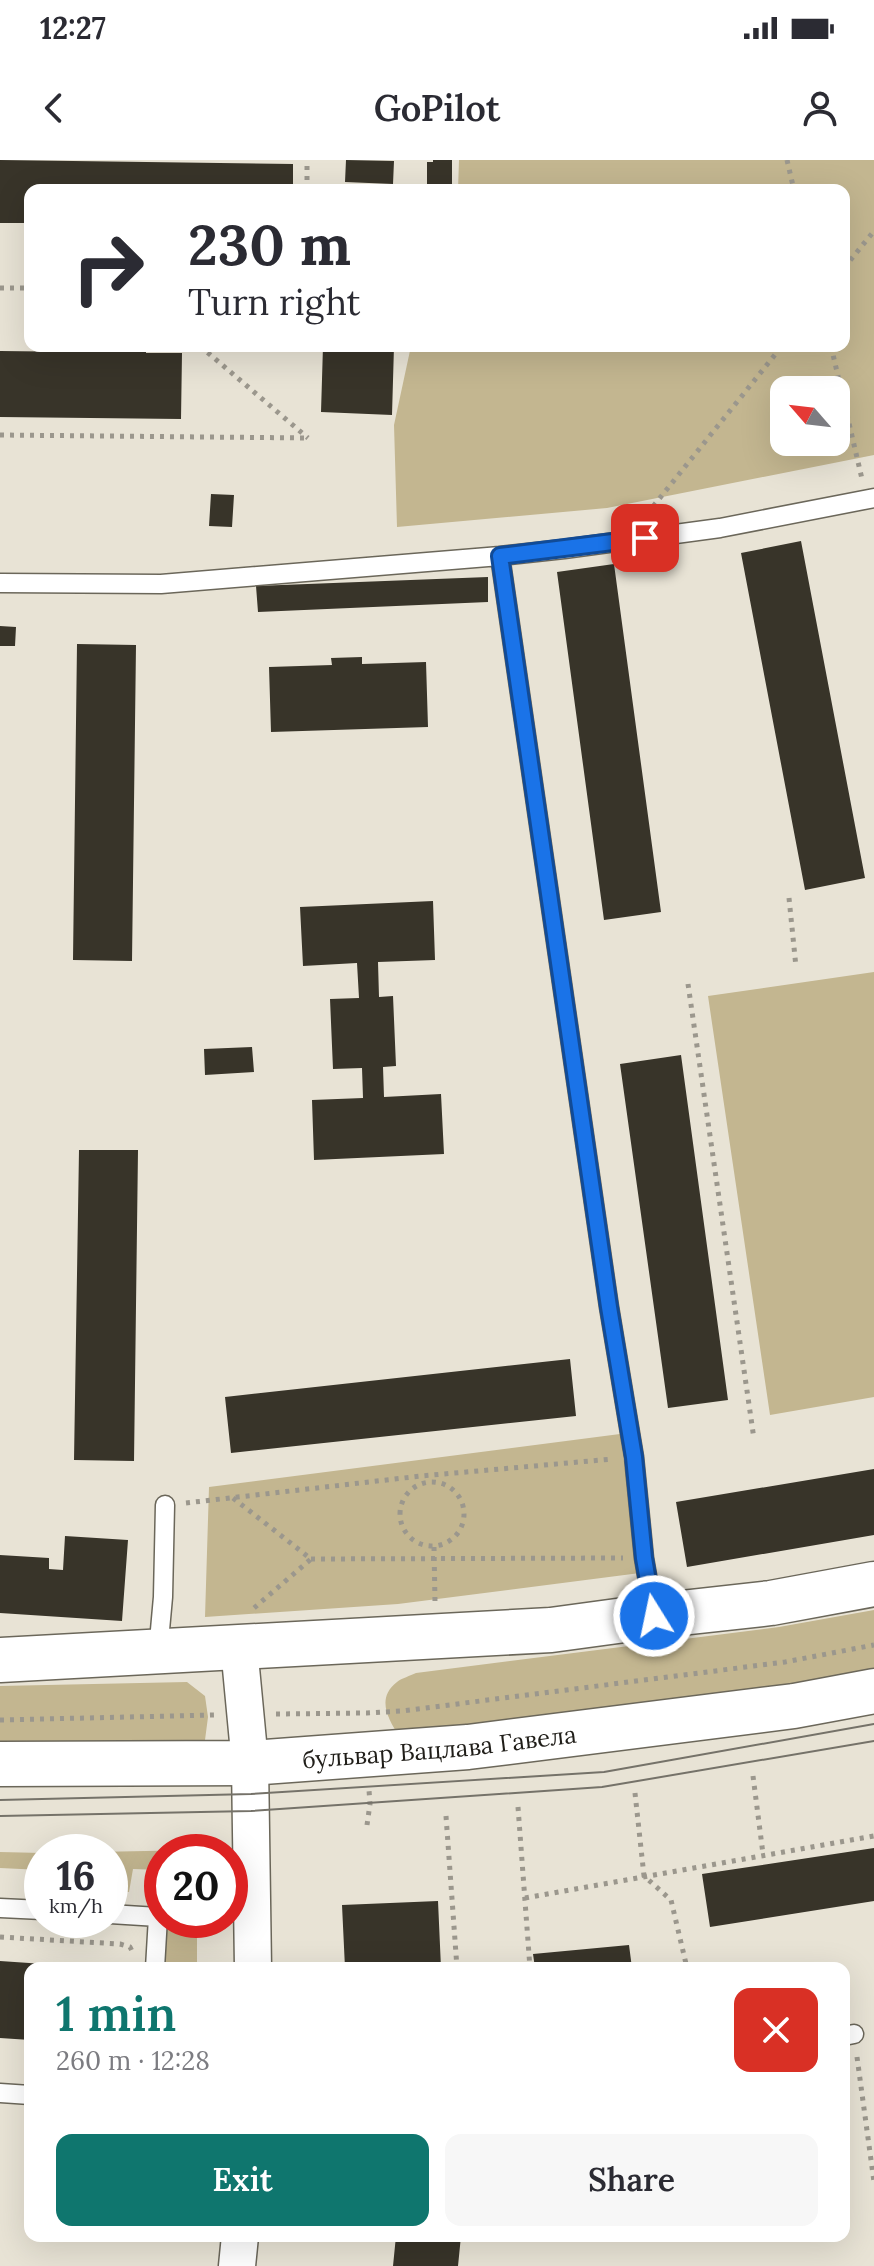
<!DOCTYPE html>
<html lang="en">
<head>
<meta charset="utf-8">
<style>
  body { margin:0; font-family:Lora,serif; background:#f7f7f7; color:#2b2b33; height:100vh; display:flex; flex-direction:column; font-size:30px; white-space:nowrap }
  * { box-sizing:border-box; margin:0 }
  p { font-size:26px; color:#7c7c81 }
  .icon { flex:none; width:44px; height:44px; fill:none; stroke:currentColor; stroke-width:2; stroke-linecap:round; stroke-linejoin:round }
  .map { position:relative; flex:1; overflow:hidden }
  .drawer { position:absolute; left:24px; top:1802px; width:826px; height:280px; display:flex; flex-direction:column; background:#fff; border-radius:16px; box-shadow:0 8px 32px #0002 }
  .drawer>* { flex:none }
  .top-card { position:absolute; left:24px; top:24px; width:826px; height:168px; border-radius:16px; box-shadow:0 8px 32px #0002; background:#fff; color:#2b2b33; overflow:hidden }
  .needle { width:52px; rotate:298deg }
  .tools { position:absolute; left:770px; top:216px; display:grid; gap:16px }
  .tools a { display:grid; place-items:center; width:80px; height:80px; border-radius:16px; background:#fff; box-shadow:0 8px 32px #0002; font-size:40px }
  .speed { position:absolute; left:24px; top:1674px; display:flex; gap:16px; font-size:40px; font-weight:700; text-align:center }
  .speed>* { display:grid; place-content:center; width:104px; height:104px; border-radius:50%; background:#fff; box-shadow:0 8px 32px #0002; line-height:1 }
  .speed small { font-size:20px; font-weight:400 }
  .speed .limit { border:12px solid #d22; background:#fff; color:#111 }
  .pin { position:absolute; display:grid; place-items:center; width:68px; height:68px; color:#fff; margin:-34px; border-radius:16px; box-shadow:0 4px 12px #0006 }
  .me { position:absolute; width:88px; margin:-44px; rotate:350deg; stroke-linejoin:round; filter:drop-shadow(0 0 6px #0008) }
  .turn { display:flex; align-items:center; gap:28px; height:168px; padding:0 32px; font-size:36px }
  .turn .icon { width:104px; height:104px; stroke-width:2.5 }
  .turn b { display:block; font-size:56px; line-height:68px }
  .round { display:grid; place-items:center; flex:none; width:84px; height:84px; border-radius:16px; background:#f7f7f7 }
  .head { display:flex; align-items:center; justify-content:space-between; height:136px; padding:0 32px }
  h1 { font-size:48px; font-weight:600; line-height:60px; color:#0f766e }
  .button { display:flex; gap:16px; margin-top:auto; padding:16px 32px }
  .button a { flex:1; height:92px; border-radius:16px; background:#0f766e; color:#fff; font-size:32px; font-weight:600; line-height:92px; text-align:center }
  .button a+a { background:#f7f7f7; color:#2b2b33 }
  .status { display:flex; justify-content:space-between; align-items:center; height:56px; padding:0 40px; background:#fff; direction:ltr }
  .status svg { height:22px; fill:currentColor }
  header { display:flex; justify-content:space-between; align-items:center; height:104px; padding:0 32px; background:#fff; font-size:36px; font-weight:600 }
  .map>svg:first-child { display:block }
  .green { fill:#c3b690; fill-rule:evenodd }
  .building { fill:#383429 }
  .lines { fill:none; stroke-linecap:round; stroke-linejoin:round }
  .service-casing { stroke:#6b675a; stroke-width:21 }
  .minor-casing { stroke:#6b675a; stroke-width:39 }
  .secondary-casing { stroke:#6b675a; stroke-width:47 }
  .path { stroke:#9b978d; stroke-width:5; stroke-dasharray:4 6; stroke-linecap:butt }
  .service { stroke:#fff; stroke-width:18 }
  .minor { stroke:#fff; stroke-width:36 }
  .secondary { stroke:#fff; stroke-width:44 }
  .tram { stroke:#757269; stroke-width:2 }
  .route-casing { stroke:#114b97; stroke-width:20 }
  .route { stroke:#1a73e8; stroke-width:14 }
  .labels { text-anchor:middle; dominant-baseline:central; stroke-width:8; stroke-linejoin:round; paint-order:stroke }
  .street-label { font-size:24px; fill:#201e19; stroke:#fff }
</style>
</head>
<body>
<div class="status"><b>12:27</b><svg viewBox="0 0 49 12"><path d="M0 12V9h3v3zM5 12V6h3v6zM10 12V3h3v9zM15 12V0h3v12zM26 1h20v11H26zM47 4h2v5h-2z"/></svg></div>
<header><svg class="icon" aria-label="back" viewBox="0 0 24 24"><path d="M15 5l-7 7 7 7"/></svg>GoPilot<svg class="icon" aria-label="person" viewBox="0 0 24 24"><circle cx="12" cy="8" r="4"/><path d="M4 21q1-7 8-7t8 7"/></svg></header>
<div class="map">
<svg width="874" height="2106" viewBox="0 0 874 2106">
  <rect width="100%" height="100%" fill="#e8e3d5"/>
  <!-- green -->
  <path class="green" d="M459,0H874V295L607,348L397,367L394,265L411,186H844V30H458ZM784,230H836V282H784Z
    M874,812V1237L770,1255L708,836Z
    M620,1274L640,1413L398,1444L205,1457L209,1327Z
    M874,1450V1522L399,1576C388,1559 376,1538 397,1522C402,1518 410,1516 416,1513L779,1467Z
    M187,1522L205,1536L208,1557L205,1580L188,1591L0,1589V1526Z
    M198,1690V1692H162V1710L133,1709L129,1732L114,1731V1716L110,1715V1692H94Z
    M0,1692L42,1693V1710L0,1708Z
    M167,1760H197V1808H165Z"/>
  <!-- building -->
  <path class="building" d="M0,0L293,4V30H30V63H0Z
    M346,0L394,1L393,24L345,22Z
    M433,0H452V30H427V2H433Z
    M85,186H146V193H182L181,259L0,257V191L85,192Z
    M323,186H394L392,255L321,252Z
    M211,334L234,335L232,367L209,366Z
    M801,381L865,718L805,730L741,393Z
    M614,404L661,752L604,760L557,412Z
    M488,417V442L258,452L256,426Z
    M0,466L16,467L15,486H0Z
    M77,484L136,485L132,801L73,800Z
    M362,497V504L426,502L428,567L271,572L269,507L332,505L331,498Z
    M433,741L435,800L378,802L379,837L393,836L396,906L383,907L384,937L441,934L444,994L314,1000L312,940L363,938L362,908L333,909L330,839L359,838L357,803L303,806L300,747Z
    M252,887L254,912L205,915L204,889Z
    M681,895L728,1240L668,1248L620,904Z
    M79,990H138L134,1301L74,1300Z
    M570,1199L576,1256L231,1293L225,1237Z
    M874,1309V1375L687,1407L676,1342Z
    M65,1376L128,1380L122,1461L0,1453V1395L49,1398V1409L63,1410Z
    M874,1688V1741L710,1767L702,1714Z
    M438,1741L441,1808H345L342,1745Z
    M629,1785L632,1808H535L533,1794Z
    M0,1801L73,1806V1808H30V1880L0,1878Z
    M396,2076H461L458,2106H393Z"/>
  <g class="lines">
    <defs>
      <path id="service" d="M500,396L609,1147L634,1297L644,1398L654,1456
        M0,423L161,424L500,396L564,389L720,368L874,338
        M158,1492L163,1437L165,1345
        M0,1748L42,1750
        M110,1754L158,1757L155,1808
        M844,1876L854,1874
        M0,1933L30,1935"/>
      <path id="minor" d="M239,1487L250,1603L253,1808
        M237,2106L240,2076"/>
      <g id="secondary">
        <path d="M0,1500L551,1470L654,1456L771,1443L874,1424"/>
        <path id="s1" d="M0,1604L250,1603L468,1587L794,1546L874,1531"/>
      </g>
    </defs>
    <!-- service casing -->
    <use href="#service" class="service-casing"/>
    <!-- minor casing -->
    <use href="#minor" class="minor-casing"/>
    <!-- secondary casing -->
    <use href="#secondary" class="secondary-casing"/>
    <!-- path -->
    <path class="path" d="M787,0L794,30
      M307,30V0
      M844,108L874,71
      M0,128H30
      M200,186L308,278
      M831,186L862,319
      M0,275L309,278
      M647,354L782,186
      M789,738L796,807
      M688,824L754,1279
      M400 1354a32 32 0 1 1 64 0a32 32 0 1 1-64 0Z
      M233,1338L311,1399L254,1448
      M186,1343L421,1316L613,1299
      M434,1387L435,1442
      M311,1399L623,1398
      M276,1554L367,1553L402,1551L785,1502L874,1485
      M0,1560L214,1555
      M753,1616L763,1694
      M635,1633L644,1716L671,1740L687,1808
      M518,1647L530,1808
      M446,1656L457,1808
      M367,1665L370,1644L369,1630
      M525,1738L874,1676
      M0,1777L120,1784L130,1787L132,1791
      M857,1897L874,2022"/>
    <!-- service -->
    <use href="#service" class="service"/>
    <!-- minor -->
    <use href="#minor" class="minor"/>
    <!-- secondary -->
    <use href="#secondary" class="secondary"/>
    <!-- tram -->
    <path class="tram" d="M0,1640L251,1634L604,1612L874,1564
      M0,1656L251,1651L602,1627L874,1581"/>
  </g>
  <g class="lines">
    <defs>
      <path id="route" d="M645,378L500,396L609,1147L634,1297L644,1398L654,1456"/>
    </defs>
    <!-- route casing -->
    <use href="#route" class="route-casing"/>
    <!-- route -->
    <use href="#route" class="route"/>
  </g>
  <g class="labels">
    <!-- street labels -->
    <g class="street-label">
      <text stroke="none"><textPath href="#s1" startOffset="440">бульвар Вацлава Гавела</textPath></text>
    </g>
  </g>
</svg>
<div class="tools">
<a><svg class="needle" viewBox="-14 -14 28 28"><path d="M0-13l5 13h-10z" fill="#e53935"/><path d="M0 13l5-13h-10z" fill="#7c7c81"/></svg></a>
</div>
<div class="speed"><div>16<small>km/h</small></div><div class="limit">20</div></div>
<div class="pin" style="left:645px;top:378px;background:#d93025"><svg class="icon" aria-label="arrive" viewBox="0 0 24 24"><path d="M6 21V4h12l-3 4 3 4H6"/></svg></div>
<svg class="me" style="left:654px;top:1456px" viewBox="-20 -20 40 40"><circle r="17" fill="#1a73e8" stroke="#fff" stroke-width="3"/><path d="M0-11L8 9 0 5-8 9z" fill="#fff"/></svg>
<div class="top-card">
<div class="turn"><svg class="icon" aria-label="right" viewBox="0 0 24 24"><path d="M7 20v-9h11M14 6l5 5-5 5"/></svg><div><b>230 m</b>Turn right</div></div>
</div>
<section class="drawer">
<div class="head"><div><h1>1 min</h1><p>260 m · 12:28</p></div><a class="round" style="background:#d93025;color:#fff"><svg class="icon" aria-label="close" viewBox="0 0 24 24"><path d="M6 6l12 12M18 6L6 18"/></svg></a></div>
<div class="button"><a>Exit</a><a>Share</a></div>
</section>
</div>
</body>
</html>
